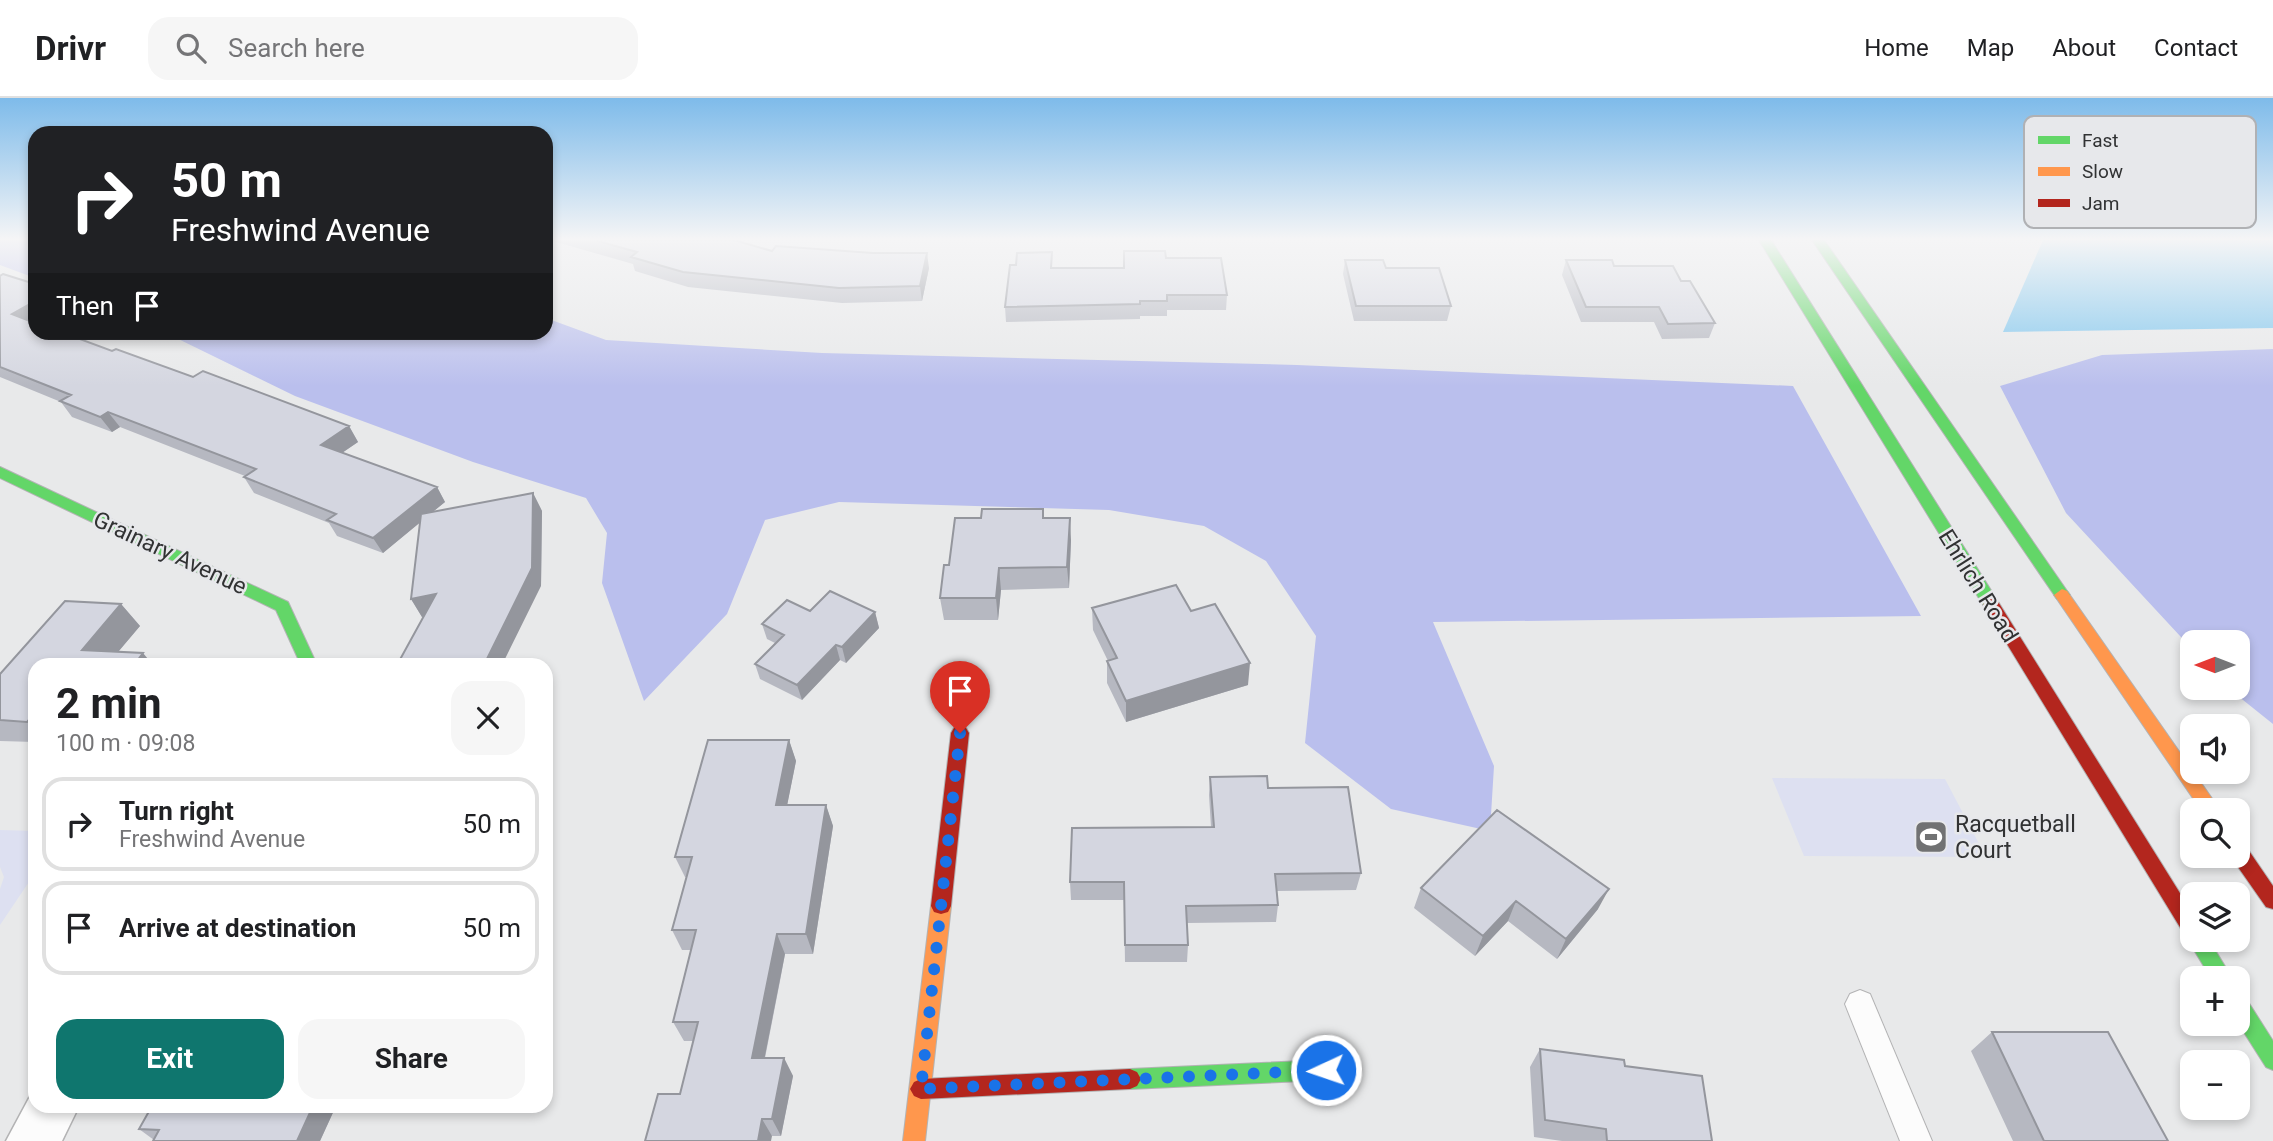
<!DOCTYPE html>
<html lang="en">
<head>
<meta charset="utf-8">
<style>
  body { margin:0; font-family:Roboto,sans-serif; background:#f6f6f6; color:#202124; height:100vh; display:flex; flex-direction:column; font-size:26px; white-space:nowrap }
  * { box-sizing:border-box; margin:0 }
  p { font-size:23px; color:#757577 }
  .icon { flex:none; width:38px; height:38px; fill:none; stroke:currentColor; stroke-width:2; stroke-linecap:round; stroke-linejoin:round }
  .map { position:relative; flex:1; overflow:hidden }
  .side { position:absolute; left:28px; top:560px; width:525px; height:455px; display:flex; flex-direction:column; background:#fff; border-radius:21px; box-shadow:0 4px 10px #0003 }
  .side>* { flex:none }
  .hud { position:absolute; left:28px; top:28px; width:525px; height:214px; border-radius:21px; box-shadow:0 4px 10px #0003; background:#202124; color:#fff; overflow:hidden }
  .needle { width:46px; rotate:270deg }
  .controls { position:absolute; left:2180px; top:532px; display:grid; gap:14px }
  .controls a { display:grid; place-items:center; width:70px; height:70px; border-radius:14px; background:#fff; box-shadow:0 4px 10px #0003; font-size:35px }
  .pin { position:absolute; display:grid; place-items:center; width:60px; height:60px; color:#fff; margin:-72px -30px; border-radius:50% 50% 50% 0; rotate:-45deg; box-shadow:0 0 7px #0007 }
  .pin .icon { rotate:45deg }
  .me { position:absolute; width:77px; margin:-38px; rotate:267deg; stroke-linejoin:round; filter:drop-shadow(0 0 5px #0008) }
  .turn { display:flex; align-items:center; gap:24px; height:147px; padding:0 28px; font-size:32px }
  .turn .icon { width:91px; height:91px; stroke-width:2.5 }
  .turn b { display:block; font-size:49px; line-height:60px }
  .then { display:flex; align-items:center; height:66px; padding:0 28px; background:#0003; gap:14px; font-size:26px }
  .round { display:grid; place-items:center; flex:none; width:74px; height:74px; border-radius:21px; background:#f6f6f6 }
  .headline { display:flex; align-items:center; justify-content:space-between; height:119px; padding:0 28px }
  h1 { font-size:42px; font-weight:700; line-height:52px }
  .action { display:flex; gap:14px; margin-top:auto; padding:14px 28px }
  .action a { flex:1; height:80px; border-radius:21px; background:#0f766e; color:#fff; font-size:28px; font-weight:700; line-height:80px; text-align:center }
  .action a+a { background:#f6f6f6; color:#202124 }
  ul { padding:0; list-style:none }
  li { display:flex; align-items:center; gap:21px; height:94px; margin:0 14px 10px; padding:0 14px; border:4px solid #e0e0e0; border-radius:21px }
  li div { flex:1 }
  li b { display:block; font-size:26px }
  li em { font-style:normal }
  header { display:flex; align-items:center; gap:42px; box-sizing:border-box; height:98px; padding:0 35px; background:#fff; border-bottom:2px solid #e0e0e0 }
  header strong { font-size:33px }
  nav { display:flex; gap:38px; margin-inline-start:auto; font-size:24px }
  .search { width:490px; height:63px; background:#f6f6f6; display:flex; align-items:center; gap:18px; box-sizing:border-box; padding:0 24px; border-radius:21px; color:#757577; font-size:26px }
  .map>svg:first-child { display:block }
  .green { fill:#dde0f1 }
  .forest { fill:#babfed }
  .water { fill:#80c6ed }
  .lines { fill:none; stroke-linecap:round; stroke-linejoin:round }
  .lane-casing { stroke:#b3b3b4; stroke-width:2 }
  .street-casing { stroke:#b3b3b4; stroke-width:3 }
  .fast-casing { stroke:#b3b3b4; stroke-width:2 }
  .slow-casing { stroke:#b3b3b4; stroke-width:2 }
  .jam-casing { stroke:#b3b3b4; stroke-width:2 }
  .lane { fill:#fcfcfc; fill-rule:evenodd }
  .street { fill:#fcfcfc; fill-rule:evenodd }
  .fast { fill:#63d668; fill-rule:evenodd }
  .slow { fill:#ff974d; fill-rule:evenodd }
  .jam { fill:#b3261e; fill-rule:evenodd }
  .wall { fill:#b6b8c1 }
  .shaded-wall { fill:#94969d }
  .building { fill:#d4d6e0; stroke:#94969d; stroke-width:2 }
  .route { stroke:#1a73e8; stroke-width:12; stroke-dasharray:0 21.6 }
  .labels { text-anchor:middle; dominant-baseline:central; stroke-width:5; stroke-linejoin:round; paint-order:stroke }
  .street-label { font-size:23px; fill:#313233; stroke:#e7e8eb }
  .poi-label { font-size:23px; fill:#313233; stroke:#e7e8eb; text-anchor:start }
  .key { fill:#e7e8eb; stroke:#b0b1b4; stroke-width:2 }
  .key-label { font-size:19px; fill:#313233 }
</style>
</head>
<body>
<header>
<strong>Drivr</strong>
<div class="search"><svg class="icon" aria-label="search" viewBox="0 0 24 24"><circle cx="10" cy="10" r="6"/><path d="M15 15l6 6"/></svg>Search here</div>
<nav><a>Home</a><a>Map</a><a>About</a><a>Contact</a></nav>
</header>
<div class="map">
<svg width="2273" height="1043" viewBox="0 0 2273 1043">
  <rect width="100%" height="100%" fill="#e8e9ea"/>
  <!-- green -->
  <path class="green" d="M1772,680L1945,681L1986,759L1804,758Z
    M0,732L35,733V775L0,827V791L4,779L0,769Z"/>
  <!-- forest -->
  <path class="forest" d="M0,142H35V180L0,167Z
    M546,220L606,242L822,255L1297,267L1793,288L1921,518L1433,524L1494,668L1490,733L1391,711L1305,645L1316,538L1266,463L1204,428L1109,412L839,404L765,422L727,516L644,603L602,485L607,435L586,400L473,364L295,298L166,235L546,234Z
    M2273,251V626L2228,590H2238V544H2193V552L2066,415L2000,288L2102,257Z"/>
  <!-- water -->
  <path class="water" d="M2043,142H2273V230L2003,234Z"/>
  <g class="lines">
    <defs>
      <path id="lane" d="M1860,892L1870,896L1932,1043H1900L1845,906L1850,896Z"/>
      <path id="street" d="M35,989V1008H79L62,1043H6Z"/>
      <path id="fast" d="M1759,142H1771L1997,502L1999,506L1997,510H1985Z
        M1812,142H1824L2067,493L2070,497L2067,501H2057Z
        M0,369L288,504L317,567H301L276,512L0,380Z
        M2193,835V842H2209L2232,880H2211L2188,842Z
        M2238,897L2245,899L2273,943V972L2266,969L2238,925Z
        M1326,962L1333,965L1336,972L1333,979L1326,982L1130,991L1123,988L1119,981L1123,974L1130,971Z"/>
      <path id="slow" d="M2062,491L2067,493L2220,712H2201L2057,501L2054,497Z
        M941,800L948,802L951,808L925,1043H903L931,808L934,802Z"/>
      <path id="jam" d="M1991,500L1997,502L2193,816V842L2186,839L1985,510L1983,506Z
        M960,628L966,630L969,635L951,808L948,814L941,816L934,814L931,808L951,635L954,630Z
        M2238,745L2245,747L2273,788V811L2266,809L2231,759L2238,758Z
        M1130,971L1137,974L1141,981L1137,988L1130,991L921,1001L914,998L910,991L914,984L921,981Z"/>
    </defs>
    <!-- lane casing -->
    <use href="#lane" class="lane-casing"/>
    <!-- street casing -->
    <use href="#street" class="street-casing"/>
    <!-- fast casing -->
    <use href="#fast" class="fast-casing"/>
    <!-- slow casing -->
    <use href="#slow" class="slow-casing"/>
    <!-- jam casing -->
    <use href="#jam" class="jam-casing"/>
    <!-- lane -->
    <use href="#lane" class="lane"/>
    <!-- street -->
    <use href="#street" class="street"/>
    <!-- fast -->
    <use href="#fast" class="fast"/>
    <!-- slow -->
    <use href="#slow" class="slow"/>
    <!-- jam -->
    <use href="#jam" class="jam"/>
  </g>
  <!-- wall -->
  <path class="wall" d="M549,142H734L772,153L929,170L922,203L842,205L688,189L635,173L633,166Z
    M1166,160L1227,197L1226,212H1167V218H1140V221L1006,224L1005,209L1053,170H1124Z
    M1345,162L1386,170L1451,208L1447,223H1354L1343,176Z
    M1566,162L1681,183L1715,225L1709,240L1662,241L1654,224H1581L1562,177Z
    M0,178L35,234L112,253L349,328L358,344L342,355L437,389L445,404L432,414L533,395L542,413L541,488L422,519L411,501L420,424L383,455L337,438L329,425L254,395L244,379L245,378L120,329L112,334L72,319L61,304L0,279Z
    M1043,411V420L1071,442L1069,490L1001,492L998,522H944L940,500L981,420Z
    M121,506L140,528L118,554L35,567V644L0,643V576Z
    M1092,510L1191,513L1248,587L1126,624L1107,585V563H1108L1093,532Z
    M810,513L875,514L879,530L846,565L840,562L802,602L760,581L755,566L775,545L767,541L762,526Z
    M789,642L796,663L787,707H826L833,728L813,856H785L780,883L765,960H784L793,978L781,1038H772L680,996L694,943H684L673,924L691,852H682L672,832L686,779H685L675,759Z
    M1210,679L1268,690L1361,775L1356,792L1277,793L1278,807L1276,824L1187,825L1188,847L1187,864H1125L1124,802H1071L1070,784L1211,729L1209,697Z
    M1421,790L1598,811L1557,861L1508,823L1475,858L1414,810Z
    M1992,934L2168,1043H2013L1971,953Z
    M1540,951L1625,968L1712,1043H1562L1534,1039L1530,969Z
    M152,1008H336L320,1043H153L154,1042L139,1031Z"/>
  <!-- shaded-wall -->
  <path class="shaded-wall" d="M927,155L929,170L922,203L920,188Z
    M35,203V225L12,216Z
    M108,314L120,329L112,334L100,319Z
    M349,328L358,344L330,363L321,347Z
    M437,389L445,404L383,455L373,440Z
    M533,395L542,413L541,488L502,567H484Z
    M1070,420L1071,442L1069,490L1067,469Z
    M999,470L1001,492L998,522L996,500Z
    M436,496L446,514L422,519L411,501Z
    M121,506L140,528L107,567L82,552Z
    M875,514L879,530L846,565L842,549Z
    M836,547L840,562L802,602L797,587Z
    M143,555L153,567H134Z
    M1250,565L1248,587L1126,624V603Z
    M35,614V631L27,624Z
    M789,642L796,663L783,728L776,707Z
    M826,707L833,728L813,856L806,836Z
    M1609,791L1598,811L1557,861L1566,841Z
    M1516,803L1508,823L1475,858L1483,838Z
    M777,836L785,856L761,978L752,960Z
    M784,960L793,978L781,1038L772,1021Z
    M313,1008H336L320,1043H297Z
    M762,1021L772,1038L771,1043H758Z"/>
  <!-- building -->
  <path class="building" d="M594,142H734L772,153L776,148L873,155H927L920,188L839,190L683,174L631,159L637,154Z
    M1124,153H1165L1166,160H1221L1227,197H1167V203H1140V206L1005,209L1010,167H1016L1017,155L1052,154L1051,170H1124Z
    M1345,162H1383L1386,170H1439L1451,208H1356Z
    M1566,162H1612L1614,168H1673L1681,183H1690L1715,225L1668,226L1659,209H1586Z
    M3,176L35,186V203L12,216L35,225V234H61L112,253L116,251L193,279L203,273L349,328L321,347L437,389L373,440L327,422L336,416L244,379L256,371L108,314L100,319L60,303L71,297L0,269V178Z
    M533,395L532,470L484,567H397L436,496L411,501L421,416Z
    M982,411H1043V420H1070L1067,469L999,470L996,500H940L944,467H949L955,420H981Z
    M1176,487L1191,513L1215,506L1250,565L1126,603L1107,563L1117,560L1092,510Z
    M830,493L875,514L842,549L836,547L797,587L755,566L784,537L762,526L787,502L810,513Z
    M65,503L121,506L82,552L143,555L134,567H35V614L27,624L0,622V576Z
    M708,642H789L776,707H826L806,836H777L752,960H784L772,1021H762L758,1043H645L658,996H680L698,924H673L696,832H672L692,759H675Z
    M1267,678L1268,690L1348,689L1361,775L1275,776L1278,807L1186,808L1188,847H1125L1124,784H1070L1072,730L1214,729L1210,679Z
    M1497,712L1609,791L1566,841L1516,803L1483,838L1421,790Z
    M1992,934H2108L2168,1043H2044Z
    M1540,951L1624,962L1625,968L1702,978L1712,1043H1607L1606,1031L1545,1022Z
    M152,1008H313L297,1043H153L159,1032L139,1031Z"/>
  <!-- sky -->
  <linearGradient id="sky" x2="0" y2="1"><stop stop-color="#7ebbea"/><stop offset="0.49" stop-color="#f5f5f6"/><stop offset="1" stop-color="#f5f5f6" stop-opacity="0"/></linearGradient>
  <rect width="2273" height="288" fill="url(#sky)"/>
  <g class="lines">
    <!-- route -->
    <path class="route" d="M960,635L921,991L1326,972"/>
  </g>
  <!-- icons -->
  <defs>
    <symbol id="stadium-square" viewBox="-11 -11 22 22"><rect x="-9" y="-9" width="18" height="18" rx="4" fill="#717273" stroke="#e7e8eb"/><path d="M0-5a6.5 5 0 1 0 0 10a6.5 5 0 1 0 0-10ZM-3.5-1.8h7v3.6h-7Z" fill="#fff"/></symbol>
  </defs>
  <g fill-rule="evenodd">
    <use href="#stadium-square" x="1912" y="720" width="38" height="38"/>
  </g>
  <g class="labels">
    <!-- street labels -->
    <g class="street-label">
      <text transform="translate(170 455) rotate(25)">Grainary Avenue</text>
      <text transform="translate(1978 488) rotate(58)">Ehrlich Road</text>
    </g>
    <!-- poi labels -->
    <g class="poi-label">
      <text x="1955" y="726">Racquetball<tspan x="1955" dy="26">Court</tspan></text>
    </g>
  </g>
  <!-- legend -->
  <rect x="2024" y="18" width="232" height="112" rx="10" class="key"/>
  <rect x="2038" y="38" width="32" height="8" fill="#63d668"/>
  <rect x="2038" y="69" width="32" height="9" fill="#ff974d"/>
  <rect x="2038" y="101" width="32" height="8" fill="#b3261e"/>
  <g class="key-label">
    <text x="2082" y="49">Fast</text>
    <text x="2082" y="80">Slow</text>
    <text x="2082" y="112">Jam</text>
  </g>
</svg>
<div class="controls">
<a><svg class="needle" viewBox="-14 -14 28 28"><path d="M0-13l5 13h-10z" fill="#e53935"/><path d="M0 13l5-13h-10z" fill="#757577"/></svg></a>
<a><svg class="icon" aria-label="sound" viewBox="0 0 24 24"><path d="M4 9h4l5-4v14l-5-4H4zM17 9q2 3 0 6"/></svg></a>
<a><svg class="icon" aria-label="search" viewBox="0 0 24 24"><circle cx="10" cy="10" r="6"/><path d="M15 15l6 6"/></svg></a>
<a><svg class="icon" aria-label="layers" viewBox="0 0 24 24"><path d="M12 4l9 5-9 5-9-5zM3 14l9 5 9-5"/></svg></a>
<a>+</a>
<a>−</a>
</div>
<div class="pin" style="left:960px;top:635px;background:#d93025"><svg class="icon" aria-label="arrive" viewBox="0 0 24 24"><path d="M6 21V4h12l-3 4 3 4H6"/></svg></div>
<svg class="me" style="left:1326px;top:972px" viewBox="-20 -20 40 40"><circle r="17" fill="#1a73e8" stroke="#fff" stroke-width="3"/><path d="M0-11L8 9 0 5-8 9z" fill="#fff"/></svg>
<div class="hud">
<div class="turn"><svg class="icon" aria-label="right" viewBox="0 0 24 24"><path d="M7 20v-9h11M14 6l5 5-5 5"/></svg><div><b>50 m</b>Freshwind Avenue</div></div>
<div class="then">Then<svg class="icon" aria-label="arrive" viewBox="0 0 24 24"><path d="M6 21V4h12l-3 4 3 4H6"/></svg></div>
</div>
<section class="side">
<div class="headline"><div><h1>2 min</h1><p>100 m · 09:08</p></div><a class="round"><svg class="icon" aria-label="close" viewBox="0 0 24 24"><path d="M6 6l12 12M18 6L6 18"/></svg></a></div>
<ul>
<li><svg class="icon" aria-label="right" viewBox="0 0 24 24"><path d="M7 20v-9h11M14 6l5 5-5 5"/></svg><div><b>Turn right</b><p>Freshwind Avenue</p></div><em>50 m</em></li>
<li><svg class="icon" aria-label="arrive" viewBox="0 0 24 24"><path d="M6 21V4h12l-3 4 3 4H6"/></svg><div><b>Arrive at destination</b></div><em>50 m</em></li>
</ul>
<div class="action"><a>Exit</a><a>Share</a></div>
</section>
</div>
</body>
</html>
